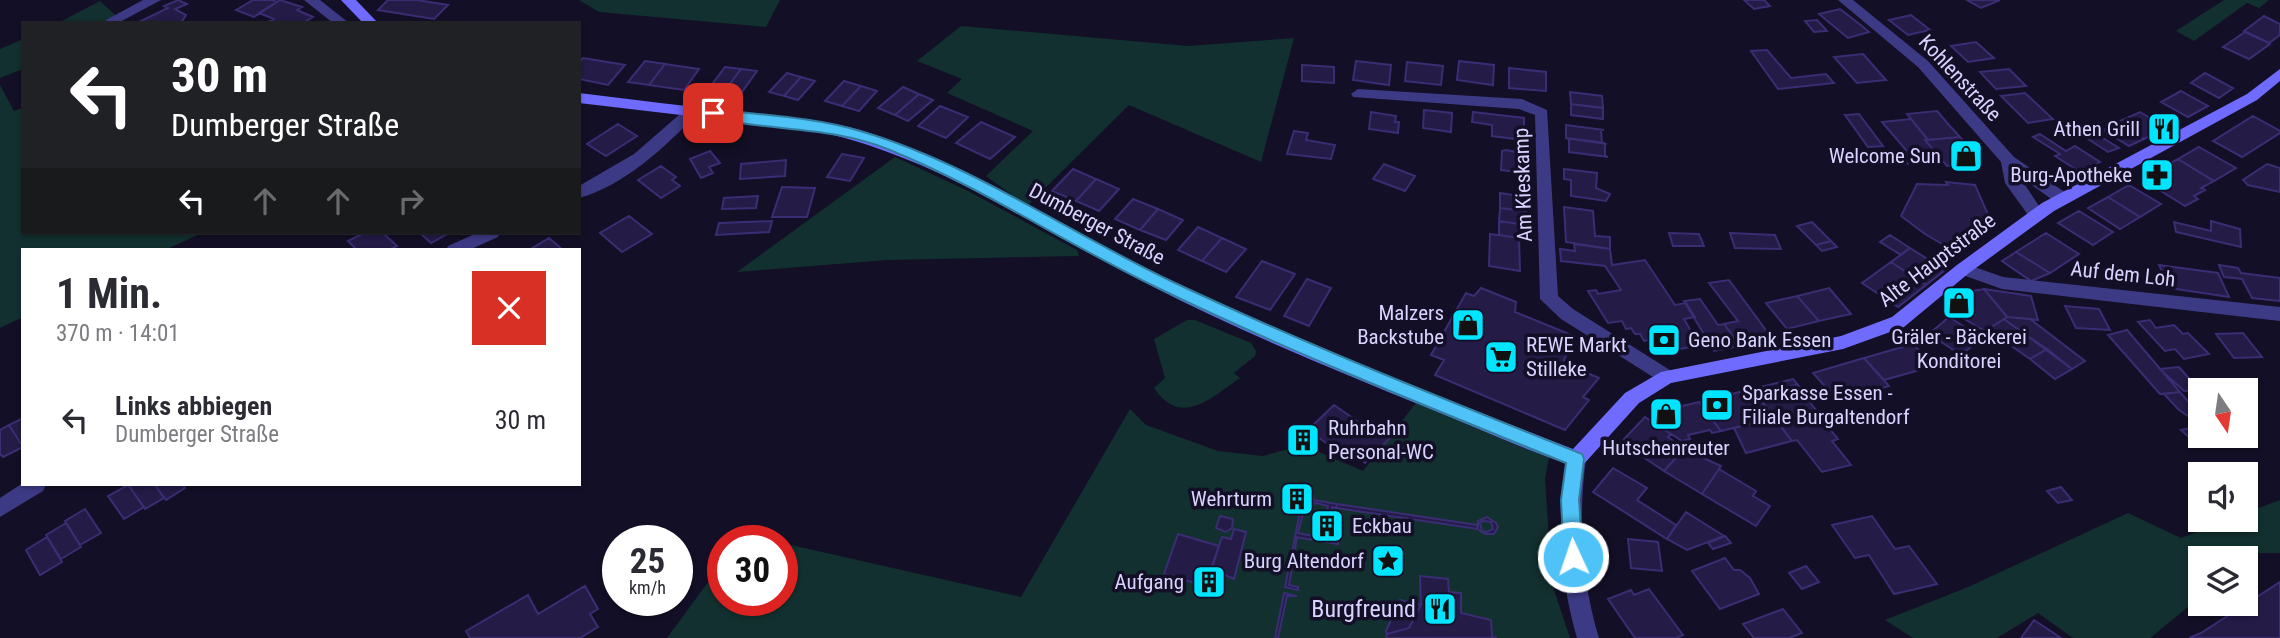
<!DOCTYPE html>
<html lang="de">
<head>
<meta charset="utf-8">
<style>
  body { margin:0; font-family:"Roboto Condensed",sans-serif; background:#f7f7f7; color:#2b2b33; height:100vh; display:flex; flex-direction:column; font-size:26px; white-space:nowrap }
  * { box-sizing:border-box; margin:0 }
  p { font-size:23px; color:#7c7c81 }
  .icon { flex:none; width:38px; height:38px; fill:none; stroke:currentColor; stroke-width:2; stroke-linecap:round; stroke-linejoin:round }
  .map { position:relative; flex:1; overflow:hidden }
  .details { position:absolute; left:21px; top:248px; width:560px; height:238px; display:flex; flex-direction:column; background:#fff; border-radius:0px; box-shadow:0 2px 5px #0004 }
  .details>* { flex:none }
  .banner { position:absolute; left:21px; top:21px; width:560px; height:214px; border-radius:0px; box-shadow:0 2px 5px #0004; background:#202124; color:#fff; overflow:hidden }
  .needle { width:46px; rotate:167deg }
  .controls { position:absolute; left:2188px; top:378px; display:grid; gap:14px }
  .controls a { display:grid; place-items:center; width:70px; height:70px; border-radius:0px; background:#fff; box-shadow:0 2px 5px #0004; font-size:35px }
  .speed { position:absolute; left:602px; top:525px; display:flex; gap:14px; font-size:35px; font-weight:700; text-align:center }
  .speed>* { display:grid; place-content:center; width:91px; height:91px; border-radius:50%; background:#fff; box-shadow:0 2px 5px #0004; line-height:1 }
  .speed small { font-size:18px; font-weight:400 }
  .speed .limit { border:10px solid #d22; background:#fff; color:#111 }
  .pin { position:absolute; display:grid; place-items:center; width:60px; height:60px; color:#fff; margin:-30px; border-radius:14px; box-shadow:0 4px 10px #0006 }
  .me { position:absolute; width:77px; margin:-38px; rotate:357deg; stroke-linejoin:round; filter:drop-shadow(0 0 5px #0008) }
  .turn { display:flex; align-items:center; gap:24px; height:147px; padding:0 35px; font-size:32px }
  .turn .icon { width:91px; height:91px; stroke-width:2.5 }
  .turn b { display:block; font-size:49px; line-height:60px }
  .lanes { display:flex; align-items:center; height:66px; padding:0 35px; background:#0003; justify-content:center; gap:35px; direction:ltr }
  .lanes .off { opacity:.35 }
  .round { display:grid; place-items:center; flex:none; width:74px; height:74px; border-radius:0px; background:#f7f7f7 }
  .summary { display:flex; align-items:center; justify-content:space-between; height:119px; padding:0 35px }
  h1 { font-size:42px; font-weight:700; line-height:52px }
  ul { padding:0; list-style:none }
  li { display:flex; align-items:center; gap:21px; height:105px; padding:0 35px }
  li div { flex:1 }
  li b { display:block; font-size:26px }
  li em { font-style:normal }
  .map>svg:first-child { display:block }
  .green { fill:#12302f }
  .building { fill:#241b47; stroke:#3b2d73; stroke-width:2; fill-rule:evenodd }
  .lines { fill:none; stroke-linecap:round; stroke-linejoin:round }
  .minor { fill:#3d3a85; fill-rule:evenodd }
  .tertiary { fill:#3d3a85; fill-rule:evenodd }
  .secondary { fill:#6f6bff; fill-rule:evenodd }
  .route { fill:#4fc3f7; stroke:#337fa1; stroke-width:2 }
  .labels { text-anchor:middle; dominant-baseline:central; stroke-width:7; stroke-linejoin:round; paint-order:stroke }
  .street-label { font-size:21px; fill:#d9d4ff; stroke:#130f26 }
  .poi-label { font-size:21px; fill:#d9d4ff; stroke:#130f26; text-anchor:end }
  .near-poi-label { font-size:24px; fill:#d9d4ff; stroke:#130f26; text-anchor:end }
</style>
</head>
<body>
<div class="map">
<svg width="2280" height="638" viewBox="0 0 2280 638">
  <rect width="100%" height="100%" fill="#130f26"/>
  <!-- green -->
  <path class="green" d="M579,0H780L766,27L599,12Z
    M2224,0H2269L2259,8L2247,3L2194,41L2176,31Z
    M100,1L124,23H58Z
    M961,26L1188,46L1294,38L1261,162L1129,105L1027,206L986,176L1033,131L947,93L962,79L917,61Z
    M23,39V69L0,78V49Z
    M0,85L14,111L23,108V233H202L165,250H23V317L0,328Z
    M895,157L966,190L1077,250L1079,256L887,260L737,272Z
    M1187,320H1195L1251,343L1256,351L1255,356L1234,373L1240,378C1211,398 1181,428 1154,388L1165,378L1154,339Z
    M1419,399L1550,452L1545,479L1552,584L1570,638H667L723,562V600H782V543L1021,597L1130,409L1146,425L1218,451L1263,456L1303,445L1363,471Z
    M2280,500V553H2253L2245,560L2200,558V597L2150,638H2073L2038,613L1997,638H1913L1885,620L1968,587L2128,513L2181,538L2228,520H2245V513Z"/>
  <!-- building -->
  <path class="building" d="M178,0L187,4L175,9L186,15L181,23L139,22L168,8L164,6Z
    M253,0H272L277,2L254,17L236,10Z
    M280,0L302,7L297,10L313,17L303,23H266L274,19L259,13Z
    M388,0H417L448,5L434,19L378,10Z
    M1744,0H1764L1770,6L1754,9Z
    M1967,0H2000L1981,8Z
    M1840,9L1862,26L1869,32L1848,38L1819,14Z
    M1911,15L1930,30L1908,35L1889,20Z
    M2264,16L2280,24V35L2269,43L2244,31Z
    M1817,20L1827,31L1814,32L1805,21Z
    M2245,32L2269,43L2270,44L2249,59L2223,47Z
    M1976,42L1994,58L1968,62L1951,46Z
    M1767,50L1791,78L1826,74L1834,83L1778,89L1751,51Z
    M1863,54L1886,80L1857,83L1834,57Z
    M583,58L625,65L608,85L579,79V62Z
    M645,61L665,64L649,85L628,82Z
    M1356,61L1391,65L1389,85L1353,80Z
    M1459,61L1494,65L1493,85L1457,80Z
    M1407,62L1443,66L1441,85L1405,81Z
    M665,64L699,69L684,90L649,85Z
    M1302,65L1334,67V83L1302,81Z
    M725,67L741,69L726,89L710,87Z
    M1509,68L1546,72V91L1509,88Z
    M741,69L757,71L742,92L726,89Z
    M2009,69L2026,86L1996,89L1980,72Z
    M787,73L801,77L784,96L769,92Z
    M2205,73L2233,88L2219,98L2191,83Z
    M801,77L815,81L798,100L784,96Z
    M844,81L861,86L842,106L825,101Z
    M861,86L877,91L859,111L842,106Z
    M903,87L919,94L895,115L878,108Z
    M2181,91L2208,106L2188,117L2161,102Z
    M1570,92L1602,96L1603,108L1571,104Z
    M2025,93L2053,119L2028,123L2001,96Z
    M919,94L933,100L908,121L895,115Z
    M1571,104L1603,108V119L1571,115Z
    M940,106L968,117L946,138L918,126Z
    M1424,110L1452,113L1451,132L1423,128Z
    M1937,111L1949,125L1960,137L1928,140L1907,114Z
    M1371,112L1396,116L1395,122H1399L1398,133L1369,129Z
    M1473,112L1524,118V140L1492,136V125L1472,122Z
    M2140,112L2166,127L2144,139L2118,122Z
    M1859,114L1883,146L1868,147L1845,115Z
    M2253,116L2280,131V133L2242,157L2213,141Z
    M1911,119L1928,140H1925L1942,160L1903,164L1894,152L1906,150L1882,122Z
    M981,122L1015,137L990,159L956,143Z
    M2118,122L2144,139L2129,146L2103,130Z
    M618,124L637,136L606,156L587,144Z
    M1566,125L1604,130H1601L1602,143H1605L1566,138Z
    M1294,131L1308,133L1306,140L1335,145L1331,159L1287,154Z
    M2040,134L2066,151L2075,146L2100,162L2080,172L2055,156L2060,154L2033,137Z
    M2098,135L2119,148L2108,152L2088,139Z
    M1960,137L1967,145H1963L1978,163L1947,166L1925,140Z
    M1566,138L1607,144H1605V156L1608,157L1569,152V139Z
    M2199,147L2236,168L2214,181L2178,159Z
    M1506,150L1526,154V173L1501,170L1502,151Z
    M710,151L720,163L709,167L713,173L701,178L690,159Z
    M842,154L864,158L850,181L827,177Z
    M2178,159L2214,181L2201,188L2205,190L2194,196L2198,199L2185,206L2142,179Z
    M786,160L785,176L740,179L741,164Z
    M1384,164L1415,176L1405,191L1373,179Z
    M2267,164L2280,168V192L2248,185L2243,180Z
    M661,166L676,177L672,180L680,186L661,198L638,180Z
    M1073,169L1096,179L1076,201L1052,191Z
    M1564,169L1597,173L1596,188L1610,194L1606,201L1571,196V180L1564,179Z
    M1096,179L1119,189L1099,211L1076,201Z
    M1946,182L1975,185L1990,219L1956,252L1925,234L1901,216L1917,184L1948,185Z
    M2129,185L2161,204L2140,217L2108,197Z
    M782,187L815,188L807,217H772Z
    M1500,193L1526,197V211L1500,208Z
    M758,196L756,208L722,209L724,198Z
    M2108,197L2140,217L2120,229L2088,208Z
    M1133,199L1158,209L1140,230L1115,219Z
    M1564,207L1593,211L1595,236L1610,237V249L1566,242Z
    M1500,208L1526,211L1525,225L1499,221Z
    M1158,209L1183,220L1166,240L1140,230Z
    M2079,211L2113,232L2093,245L2058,223Z
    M629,216L652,234L622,252L600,233Z
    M772,221L769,232L716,235L719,223Z
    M1499,221L1525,225V239L1499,235Z
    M2211,221L2240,229L2241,247L2176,232L2174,222L2211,231Z
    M1812,222L1831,241L1816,245L1797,226Z
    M1198,227L1222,238L1202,261L1178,250Z
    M364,233H383L397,246L389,250H357L348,241Z
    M420,233H449L431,243Z
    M1669,233L1699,234L1704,246H1673Z
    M1730,233L1775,235L1781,249L1735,248Z
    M2046,233L2079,254L2050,273L2016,252Z
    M1490,234L1519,238L1520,271L1489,266Z
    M1890,235L1910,248L1901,255L1880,242Z
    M549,238L563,250H529Z
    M1222,238L1246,249L1226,272L1202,261Z
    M1831,241L1837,247L1822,251L1816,245Z
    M1574,244L1610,249L1612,265L1645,260L1675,305L1686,303L1695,317L1684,319L1696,340L1687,342L1691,347L1674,350L1670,344L1653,347L1649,340L1644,341L1640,334H1635L1631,328L1626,329L1622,321L1608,323L1588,291L1596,290L1598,294L1621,290L1605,266L1561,261L1560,249L1575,251Z
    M1910,248L1945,270L1926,285L1891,262Z
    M2016,252L2050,273L2031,281L2002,261Z
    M1262,261L1295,274L1270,310L1236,297Z
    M1891,262L1926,285L1898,307L1862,283Z
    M2159,265L2218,273L2229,297L2170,288Z
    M2219,265L2238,268L2241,273L2280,278V301L2252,298L2242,279L2224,277Z
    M1307,279L1331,288L1309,326L1284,316Z
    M1729,280L1760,322L1773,340L1740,346L1724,324L1738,321L1709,283Z
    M1481,288L1516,302L1515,312L1574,336L1563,363L1599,378L1583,397L1589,400L1565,430L1435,375L1444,360L1431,355L1466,293L1474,296Z
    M1829,288L1851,314L1819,321L1797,296Z
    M1984,289L2031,296L2038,320L2007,317Z
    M1984,289L2007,317L1985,331L1951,311L1972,291Z
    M1797,296L1819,321L1787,329L1766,303Z
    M1700,299L1718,325L1724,324L1740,346L1714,351L1684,301Z
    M2065,306L2099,309L2110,330L2076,328Z
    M1949,317L1982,338L1961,355L1929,334Z
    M2007,317L2030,319L2085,361L2072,369L2004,319Z
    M2004,319L2029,337L2047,349L2030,359L1988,329Z
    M2150,320L2156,328L2174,325L2183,334L2188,333L2209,354L2184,359L2175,349L2165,351L2138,322Z
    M2127,330L2173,384L2180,392L2160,394L2108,335Z
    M2243,333L2262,357L2234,358L2216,334Z
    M1913,344L1934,366L1884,380L1864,358Z
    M2047,349L2072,369L2055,379L2030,359Z
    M1864,358L1889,386L1838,401L1813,373Z
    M2179,367L2199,390L2184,391L2160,369Z
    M1793,379L1804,392L1796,385L1759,395L1752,389Z
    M1796,385L1820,415L1780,425L1757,395Z
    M1752,389L1774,418L1721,431L1699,402Z
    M2180,392L2200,415V424L2179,410L2164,394Z
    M1699,402L1721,431L1712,433L1710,430L1688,435L1690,439L1682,441L1651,421L1660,411Z
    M1334,405L1363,425L1369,419L1393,435L1365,463L1344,448L1340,453L1308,430Z
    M1819,416L1838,439L1832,441L1851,465L1822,472L1797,440L1792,441L1780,425Z
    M1645,417L1671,434L1668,437L1679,445L1677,448L1682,451L1664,471L1625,445L1624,439Z
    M23,418V447L9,425Z
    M1774,418L1792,441L1746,453L1734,428Z
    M9,425L23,447L3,457L0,454V430Z
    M2200,426V436H2218L2222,441L2200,447L2181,430Z
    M1684,449L1721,466L1702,494L1664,471Z
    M1613,468L1647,488L1637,500L1676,525L1667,539L1593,492Z
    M1719,469L1756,491L1753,496L1770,506L1756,526L1702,494Z
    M128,485L144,507L124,519L108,496Z
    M132,485H155L164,498L145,509L129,486Z
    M155,485H183L185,488L166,500Z
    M2061,487L2072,500L2058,503L2047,491Z
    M1299,491L1309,492L1313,495L1314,503L1304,507L1297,504L1295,499ZM1304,493L1312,500L1306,505L1299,501L1300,495Z
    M1314,500L1337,504L1336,508L1332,507L1328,538L1338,540V544L1295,537L1301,507ZM1316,503L1328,506L1323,538L1298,533L1304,509Z
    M1337,504L1477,525L1478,529L1336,508Z
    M85,509L101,533L80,545L65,521Z
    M1686,512L1724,536L1687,550L1667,539Z
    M1220,516L1233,519L1232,528L1226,532L1216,528Z
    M1872,516L1895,549L1909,546L1937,584L1894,594L1869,555L1855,558L1832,525Z
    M1487,517L1496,523L1498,527L1494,534H1485L1478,529V521ZM1483,521L1491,522L1493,529L1487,532L1482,531L1480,523Z
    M66,523L81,547L61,559L46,535Z
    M1234,529L1246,532L1234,579L1211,569L1222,537L1231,539Z
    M1178,534L1219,546L1206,586L1164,574Z
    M1725,536L1731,543L1713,549L1708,543Z
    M47,537L62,562L40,575L26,550Z
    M1295,537H1297L1289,585L1298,587V590L1285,587Z
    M1628,539L1658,542L1662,571L1631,568Z
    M1725,558L1734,570H1740L1750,578L1759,594L1720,609L1692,571Z
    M1806,566L1819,582L1802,589L1789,573Z
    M1420,576L1448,579L1449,592L1461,593V613L1491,620L1492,637L1497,638H1386L1387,634L1409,628L1421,605Z
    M2280,582V638H2189L2201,633Z
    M585,586L598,609L590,614L598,627L580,638H470L466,631L528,595L538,614Z
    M1649,589L1683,635L1676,638H1635L1608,599L1631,590L1634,595Z
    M1284,593L1297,596H1287L1278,638H1275Z
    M1400,600L1421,605L1409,628L1387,634L1386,631Z
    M1783,609L1802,633L1789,638H1754L1743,624Z
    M2034,620L2061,638H2021Z"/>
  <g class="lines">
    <!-- minor -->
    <path class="minor" d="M143,0H161L118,23H108L106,20Z
      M304,0H320L349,23H333Z
      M1358,89L1522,99L1547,110L1558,296L1573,309L1673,372L1676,377L1673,382H1661L1561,319L1540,299L1535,115L1519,109L1353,97L1351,94Z
      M692,106L699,111L697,114C665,147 624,186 579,198V186L634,154L687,108Z
      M477,233H500L498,237L469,250H446L448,246Z
      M1963,263L2003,277L2280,307V321L2002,289L1957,273L1955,269Z
      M1576,451L1583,453L1586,459C1578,520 1581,579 1599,638H1577C1563,590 1558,541 1563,491C1564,479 1564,464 1569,453Z
      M23,483L46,485L43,491L0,517V498Z"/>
    <!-- tertiary -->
    <path class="tertiary" d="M1838,0H1853L1928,61L2014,157L2069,195L2071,199L2069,203H2057L2019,176L2045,215L2043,219H2031L2005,183L2001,162L1918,67Z"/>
    <!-- secondary -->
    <path class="secondary" d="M341,0H356L378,23H363Z
      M2280,69V81L2257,100L2054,211L1969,273L1904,327L1843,349L1671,383L1639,403L1583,465L1576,467C1526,450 1477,428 1428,408C1335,370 1241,332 1152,286C1044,231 935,156 816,131L579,103V93C636,100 693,107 749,113C786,118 825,120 860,130C970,163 1066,231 1168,280C1300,343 1437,396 1573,449L1625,393L1661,372L1841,336L1892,317L1957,265L2042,203L2247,94Z"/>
  </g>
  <!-- route -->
  <path class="route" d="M713,109C761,115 813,117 860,131C971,163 1069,233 1173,282C1307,345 1444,399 1582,454L1584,459L1579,500L1583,557L1580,563L1573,565L1567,563L1564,557L1561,500L1566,463C1429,407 1292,353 1158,288C1068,245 983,188 890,150C829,125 769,132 708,117V110Z"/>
  <!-- icons -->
  <defs>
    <symbol id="restaurant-square" viewBox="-11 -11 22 22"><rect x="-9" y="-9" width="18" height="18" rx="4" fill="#00e5ff" stroke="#130f26"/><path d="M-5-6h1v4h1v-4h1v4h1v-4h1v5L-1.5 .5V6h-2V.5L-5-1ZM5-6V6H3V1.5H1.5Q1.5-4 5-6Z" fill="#111"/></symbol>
    <symbol id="shop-square" viewBox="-11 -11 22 22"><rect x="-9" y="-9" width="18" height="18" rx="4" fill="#00e5ff" stroke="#130f26"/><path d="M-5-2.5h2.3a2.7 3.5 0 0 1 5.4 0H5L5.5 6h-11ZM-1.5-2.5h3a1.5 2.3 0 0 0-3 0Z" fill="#111"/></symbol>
    <symbol id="pharmacy-square" viewBox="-11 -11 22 22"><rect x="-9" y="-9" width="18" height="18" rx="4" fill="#00e5ff" stroke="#130f26"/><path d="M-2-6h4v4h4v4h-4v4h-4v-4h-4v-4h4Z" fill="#111"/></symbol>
    <symbol id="bank-square" viewBox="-11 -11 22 22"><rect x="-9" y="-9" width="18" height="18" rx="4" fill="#00e5ff" stroke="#130f26"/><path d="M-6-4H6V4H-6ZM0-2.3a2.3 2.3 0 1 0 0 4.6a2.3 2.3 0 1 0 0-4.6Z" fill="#111"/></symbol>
    <symbol id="supermarket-square" viewBox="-11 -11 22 22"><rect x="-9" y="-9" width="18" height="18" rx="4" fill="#00e5ff" stroke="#130f26"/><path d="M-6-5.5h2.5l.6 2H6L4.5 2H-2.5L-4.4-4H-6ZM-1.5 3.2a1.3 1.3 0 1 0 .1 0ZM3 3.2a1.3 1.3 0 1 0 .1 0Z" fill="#111"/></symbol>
    <symbol id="building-square" viewBox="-11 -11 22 22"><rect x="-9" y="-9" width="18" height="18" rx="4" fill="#00e5ff" stroke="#130f26"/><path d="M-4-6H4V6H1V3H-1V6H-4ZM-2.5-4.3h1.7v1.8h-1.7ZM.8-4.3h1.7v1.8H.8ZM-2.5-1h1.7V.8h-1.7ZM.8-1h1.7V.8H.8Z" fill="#111"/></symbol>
    <symbol id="sight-square" viewBox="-11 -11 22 22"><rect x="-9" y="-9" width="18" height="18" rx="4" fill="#00e5ff" stroke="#130f26"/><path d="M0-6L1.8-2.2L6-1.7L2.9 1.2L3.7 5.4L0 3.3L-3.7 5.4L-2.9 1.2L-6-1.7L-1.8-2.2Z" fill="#111"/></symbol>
  </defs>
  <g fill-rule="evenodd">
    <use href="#restaurant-square" x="2145" y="110" width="38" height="38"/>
    <use href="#shop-square" x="1947" y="137" width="38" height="38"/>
    <use href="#pharmacy-square" x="2138" y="156" width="38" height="38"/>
    <use href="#shop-square" x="1940" y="284" width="38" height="38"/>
    <use href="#shop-square" x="1449" y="306" width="38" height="38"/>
    <use href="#bank-square" x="1645" y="321" width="38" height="38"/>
    <use href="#supermarket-square" x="1482" y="338" width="38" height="38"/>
    <use href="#bank-square" x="1698" y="386" width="38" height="38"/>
    <use href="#shop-square" x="1647" y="395" width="38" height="38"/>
    <use href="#building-square" x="1284" y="421" width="38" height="38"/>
    <use href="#building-square" x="1278" y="480" width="38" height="38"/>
    <use href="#building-square" x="1308" y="507" width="38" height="38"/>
    <use href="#sight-square" x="1369" y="542" width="38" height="38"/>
    <use href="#building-square" x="1190" y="563" width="38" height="38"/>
    <use href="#restaurant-square" x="1421" y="590" width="38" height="38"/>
  </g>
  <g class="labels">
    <!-- street labels -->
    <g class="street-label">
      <text transform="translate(1960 78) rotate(47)">Kohlenstraße</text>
      <text transform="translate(1523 185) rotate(-92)">Am Kieskamp</text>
      <text transform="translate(1097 224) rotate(28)">Dumberger Straße</text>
      <text transform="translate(1937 260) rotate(-37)">Alte Hauptstraße</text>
      <text transform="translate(2123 274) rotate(6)">Auf dem Loh</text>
    </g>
    <!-- poi labels -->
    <g class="poi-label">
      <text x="2140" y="129">Athen Grill</text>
      <text x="1941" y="156">Welcome Sun</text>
      <text x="2132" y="175">Burg-Apotheke</text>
      <text x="1444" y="313">Malzers<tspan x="1444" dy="24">Backstube</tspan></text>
      <text x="1959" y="337" text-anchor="middle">Gräler - Bäckerei<tspan x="1959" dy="24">Konditorei</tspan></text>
      <text x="1688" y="340" text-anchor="start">Geno Bank Essen</text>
      <text x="1526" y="345" text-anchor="start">REWE Markt<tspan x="1526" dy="24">Stilleke</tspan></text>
      <text x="1742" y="393" text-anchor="start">Sparkasse Essen -<tspan x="1742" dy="24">Filiale Burgaltendorf</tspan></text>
      <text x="1328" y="428" text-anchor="start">Ruhrbahn<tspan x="1328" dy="24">Personal-WC</tspan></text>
      <text x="1666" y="448" text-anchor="middle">Hutschenreuter</text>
      <text x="1272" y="499">Wehrturm</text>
      <text x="1352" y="526" text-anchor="start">Eckbau</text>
      <text x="1364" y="561">Burg Altendorf</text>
      <text x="1184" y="582">Aufgang</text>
    </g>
    <!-- near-poi labels -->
    <g class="near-poi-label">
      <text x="1416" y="609">Burgfreund</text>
    </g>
  </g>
</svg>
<div class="controls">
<a><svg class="needle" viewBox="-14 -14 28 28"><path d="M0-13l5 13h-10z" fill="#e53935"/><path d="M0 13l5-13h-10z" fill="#7c7c81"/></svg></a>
<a><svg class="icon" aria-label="sound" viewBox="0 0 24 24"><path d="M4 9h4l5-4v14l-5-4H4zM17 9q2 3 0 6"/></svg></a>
<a><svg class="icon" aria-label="layers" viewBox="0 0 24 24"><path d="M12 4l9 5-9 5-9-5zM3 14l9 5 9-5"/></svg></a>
</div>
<div class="speed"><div>25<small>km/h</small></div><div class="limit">30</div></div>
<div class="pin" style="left:713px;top:113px;background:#d93025"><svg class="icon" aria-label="arrive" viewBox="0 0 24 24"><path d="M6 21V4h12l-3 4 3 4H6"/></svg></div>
<svg class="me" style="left:1573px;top:557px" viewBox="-20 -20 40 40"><circle r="17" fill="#4fc3f7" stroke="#fff" stroke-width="3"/><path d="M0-11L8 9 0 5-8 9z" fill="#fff"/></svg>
<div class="banner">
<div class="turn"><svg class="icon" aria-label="left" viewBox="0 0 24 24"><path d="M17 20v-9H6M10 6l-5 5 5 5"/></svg><div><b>30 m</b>Dumberger Straße</div></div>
<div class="lanes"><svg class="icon" aria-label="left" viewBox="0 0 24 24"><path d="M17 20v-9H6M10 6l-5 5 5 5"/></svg><svg class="icon off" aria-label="ahead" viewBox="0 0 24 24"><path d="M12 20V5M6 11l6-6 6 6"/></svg><svg class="icon off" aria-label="ahead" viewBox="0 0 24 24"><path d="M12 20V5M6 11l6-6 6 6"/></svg><svg class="icon off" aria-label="right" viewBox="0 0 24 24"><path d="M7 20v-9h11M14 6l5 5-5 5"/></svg></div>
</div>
<section class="details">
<div class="summary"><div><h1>1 Min.</h1><p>370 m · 14:01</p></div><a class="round" style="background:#d93025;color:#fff"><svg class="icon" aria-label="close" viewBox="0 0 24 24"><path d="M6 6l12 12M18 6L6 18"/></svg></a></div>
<ul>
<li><svg class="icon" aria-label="left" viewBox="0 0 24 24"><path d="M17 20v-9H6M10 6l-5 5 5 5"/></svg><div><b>Links abbiegen</b><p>Dumberger Straße</p></div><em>30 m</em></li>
</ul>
</section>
</div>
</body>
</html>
